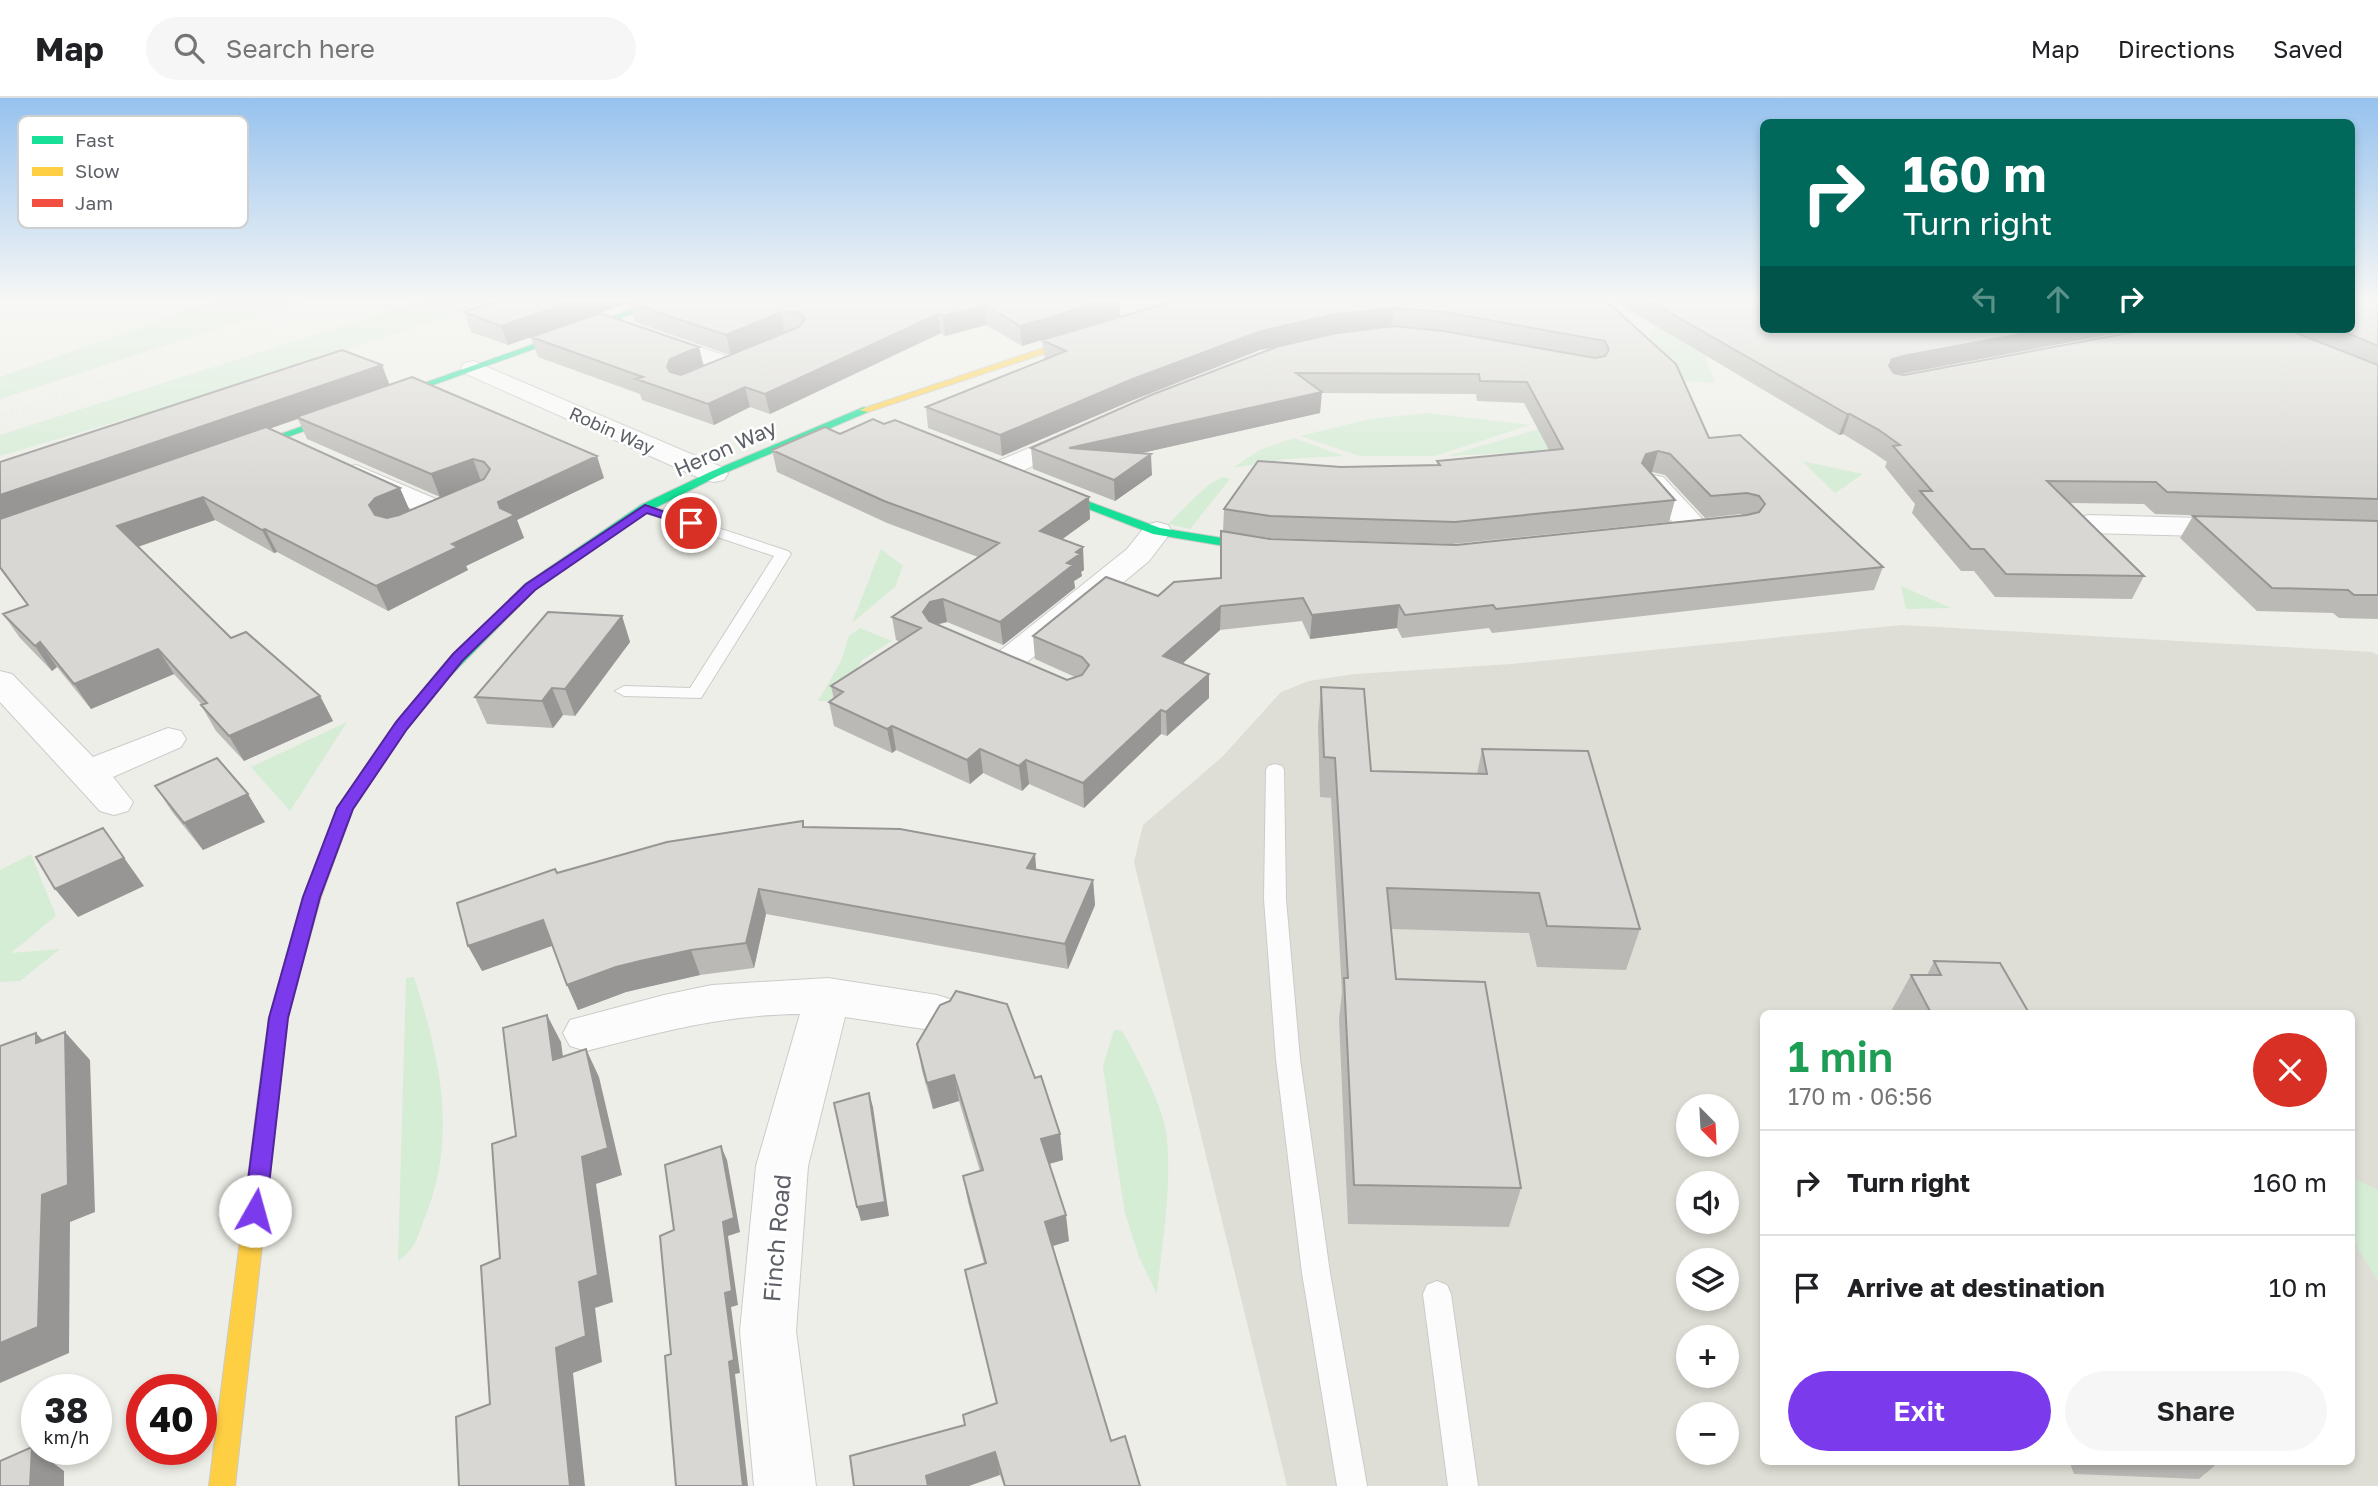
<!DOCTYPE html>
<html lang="en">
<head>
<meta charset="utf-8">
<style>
  body { margin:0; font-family:"Golos Text",sans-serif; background:#f6f6f6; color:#202124; height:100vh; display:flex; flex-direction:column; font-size:26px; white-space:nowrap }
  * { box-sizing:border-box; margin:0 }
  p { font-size:23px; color:#757577 }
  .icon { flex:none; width:38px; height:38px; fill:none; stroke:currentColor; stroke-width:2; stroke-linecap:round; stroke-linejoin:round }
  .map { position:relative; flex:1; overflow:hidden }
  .sheet { position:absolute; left:1760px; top:912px; width:595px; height:455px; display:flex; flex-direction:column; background:#fff; border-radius:10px; box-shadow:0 4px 10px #0003 }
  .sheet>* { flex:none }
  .guide { position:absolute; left:1760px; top:21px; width:595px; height:214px; border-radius:10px; box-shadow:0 4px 10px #0003; background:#00695c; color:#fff; overflow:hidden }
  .needle { width:46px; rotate:156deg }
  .tools { position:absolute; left:1676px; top:996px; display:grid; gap:14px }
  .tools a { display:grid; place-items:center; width:63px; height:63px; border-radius:50%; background:#fff; box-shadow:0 4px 10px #0003; font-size:35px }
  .speed { position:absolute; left:21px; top:1276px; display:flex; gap:14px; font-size:35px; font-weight:700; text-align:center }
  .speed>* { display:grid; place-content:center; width:91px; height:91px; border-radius:50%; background:#fff; box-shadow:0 4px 10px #0003; line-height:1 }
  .speed small { font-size:18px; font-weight:400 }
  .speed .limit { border:10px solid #d22; background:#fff; color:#111 }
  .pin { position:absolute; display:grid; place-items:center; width:60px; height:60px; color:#fff; margin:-30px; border:4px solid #fff; border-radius:50%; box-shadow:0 2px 7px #0007 }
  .me { position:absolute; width:77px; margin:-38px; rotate:7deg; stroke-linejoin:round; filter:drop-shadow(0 0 5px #0008) }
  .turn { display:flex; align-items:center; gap:24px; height:147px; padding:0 28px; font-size:32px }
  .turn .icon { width:91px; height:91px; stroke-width:2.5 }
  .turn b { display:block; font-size:49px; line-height:60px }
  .lanes { display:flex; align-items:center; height:66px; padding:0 28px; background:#0003; justify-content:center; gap:35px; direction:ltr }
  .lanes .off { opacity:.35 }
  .round { display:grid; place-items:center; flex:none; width:74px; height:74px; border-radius:37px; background:#f6f6f6 }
  .head { display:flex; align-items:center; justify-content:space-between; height:119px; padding:0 28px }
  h1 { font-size:42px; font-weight:600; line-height:52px; color:#1e9e55 }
  .primary-button { display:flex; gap:14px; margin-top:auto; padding:14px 28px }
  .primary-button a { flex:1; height:80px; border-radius:42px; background:#7c3aed; color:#fff; font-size:28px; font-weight:600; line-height:80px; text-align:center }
  .primary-button a+a { background:#f6f6f6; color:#202124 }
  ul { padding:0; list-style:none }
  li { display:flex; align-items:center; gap:21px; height:105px; padding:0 28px; border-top:2px solid #e0e0e0 }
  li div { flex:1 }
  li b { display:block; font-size:26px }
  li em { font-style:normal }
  header { display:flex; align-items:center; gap:42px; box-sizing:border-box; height:98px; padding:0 35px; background:#fff; border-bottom:2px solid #e0e0e0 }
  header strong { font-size:33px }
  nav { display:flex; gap:38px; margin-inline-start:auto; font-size:24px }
  .search { width:490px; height:63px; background:#f6f6f6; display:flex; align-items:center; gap:18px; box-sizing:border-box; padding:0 24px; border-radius:38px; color:#757577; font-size:26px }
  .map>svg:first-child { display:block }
  .education { fill:#dfded6; fill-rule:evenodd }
  .green { fill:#d5ecd5 }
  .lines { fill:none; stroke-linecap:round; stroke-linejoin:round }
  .lane-casing { stroke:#cbccca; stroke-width:2 }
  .street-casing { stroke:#cbccca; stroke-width:2 }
  .fast-casing { stroke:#c9cac9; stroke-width:2 }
  .slow-casing { stroke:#c9cac9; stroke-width:2 }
  .jam-casing { stroke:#c9cac9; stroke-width:2 }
  .lane { fill:#fcfcfc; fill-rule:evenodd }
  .street { fill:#fcfcfc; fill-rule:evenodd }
  .fast { fill:#16e098; fill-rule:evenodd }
  .slow { fill:#ffcf43; fill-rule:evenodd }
  .jam { fill:#f24e42; fill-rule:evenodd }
  .rail { stroke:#e5e5e4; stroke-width:3.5; stroke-dasharray:1 5; stroke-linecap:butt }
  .wall { fill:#bab9b5; fill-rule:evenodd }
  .shaded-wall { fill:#979694 }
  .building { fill:#d8d7d3; stroke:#979694; stroke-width:2 }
  .route { fill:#7c3aed; stroke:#51269a; stroke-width:2 }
  .labels { text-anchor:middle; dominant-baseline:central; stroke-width:5; stroke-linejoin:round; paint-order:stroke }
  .far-street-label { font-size:18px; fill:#5d6067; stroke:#fff }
  .street-label { font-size:21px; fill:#5d6067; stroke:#fff }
  .near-street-label { font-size:24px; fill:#5d6067; stroke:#fff }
  .key { fill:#fff; stroke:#cecfd1; stroke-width:2 }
  .key-label { font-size:19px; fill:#5d6067 }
</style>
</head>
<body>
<header>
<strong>Map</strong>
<div class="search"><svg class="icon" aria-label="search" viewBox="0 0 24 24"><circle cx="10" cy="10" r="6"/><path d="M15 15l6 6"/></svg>Search here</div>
<nav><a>Map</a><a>Directions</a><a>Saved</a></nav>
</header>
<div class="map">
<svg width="2378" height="1388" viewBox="0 0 2378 1388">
  <rect width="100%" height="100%" fill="#eeeee8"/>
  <!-- education -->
  <path class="education" d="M1902,527L2372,554L2378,557V1388H1287L1134,764L1143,727L1222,659L1281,594L1309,583L1354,576L1511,566ZM1764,915H2352V1363H1764ZM1689,1008H1727V1046H1689ZM1689,1085H1727V1124H1689ZM1689,1162H1727V1200H1689ZM1689,1239H1727V1278H1689ZM1689,1316H1727V1354H1689Z"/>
  <!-- green -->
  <path class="green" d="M220,201H308L0,301V279Z
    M427,201H498L248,285L0,358V337Z
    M1657,224L1704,253L1715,285L1682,283L1653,273L1650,239Z
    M1428,315L1530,327L1435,358H1360L1300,338L1370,321Z
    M1549,328L1555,353L1447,358Z
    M1294,340L1344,358L1287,361L1233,370L1259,352Z
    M1802,363L1863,376L1835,395Z
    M1222,379L1230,381L1190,431L1168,426L1208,387Z
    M881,451L903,468L895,489L852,525Z
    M1901,488L1951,510L1906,511Z
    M860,530L892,543L862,562L843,603H818L841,563L849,538Z
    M347,624L290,713L251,669Z
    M31,756L56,818L11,855L60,851L20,883L0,884V772Z
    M414,879C440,960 458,1037 425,1119C418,1137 415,1153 398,1163L406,880Z
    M1114,932L1122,933C1136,956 1162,1007 1166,1033C1173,1086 1162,1142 1157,1196L1139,1159L1125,1115L1114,1046L1103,968Z
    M2352,1080L2378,1092V1183L2352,1141Z"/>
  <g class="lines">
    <defs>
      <path id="lane" d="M645,406L788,453L791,456L701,600L624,598L615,593L624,588L690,590L774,458L640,413L638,410L640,407Z
        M1275,666L1282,668L1284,672L1286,801L1300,961L1330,1175L1367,1388H1337L1302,1175L1276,961L1264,801L1266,672L1268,668Z
        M1437,1183L1447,1187L1451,1196L1478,1388H1448L1423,1196L1427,1187Z"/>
      <path id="street" d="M652,233L741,263L744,268L741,273L732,275L644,245L640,240L644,235Z
        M473,263L724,370L728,376L724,382L714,384L704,382L464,275L461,270L464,265Z
        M1079,329L1088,331L1092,337L1088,343L1011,378L1001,380L991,378L987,372L991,366Z
        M356,367L450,407L455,413C444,428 413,439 396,434L391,428L396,422L416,413L346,381L342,375L346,369Z
        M1653,377L1663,379L1707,426L1711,432L1707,438L1696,441L1685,438L1643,391L1639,385L1643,379Z
        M2088,417L2239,421L2249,424L2254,430L2249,436L2239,439L2088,435L2078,432L2073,426L2078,420Z
        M1157,424L1168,427L1172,433L1149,463L1020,570L1008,573L996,570L991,563L996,556L1127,451L1146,427Z
        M0,573L12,576L93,659L168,630L181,633L186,641L181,649L113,679L133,704L128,713L114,717L100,713L0,604Z
        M828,880L937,897L953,902L960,915L953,928L937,933L845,919L808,1068L796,1233L816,1388H754L740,1233L756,1068L800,916C726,916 657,935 586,953L570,948L563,935L570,922L664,897L712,887Z"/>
      <path id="fast" d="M661,201H674L237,357L227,355Z
        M864,309L869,312L868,314L718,378L649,413L535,492L451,577H441L439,574L525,486L641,407L710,374Z
        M1041,386L1160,430L1272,448L1278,452L1272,456L1153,436L1037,391V387Z"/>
      <path id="slow" d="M1094,233L1099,236L1097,238L868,314L859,312Z
        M272,961L279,963L282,969L235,1388H209L262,969L265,963Z"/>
      <path id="jam" d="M446,570L453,574L406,630L353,711L321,799L287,920L282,969L279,975L272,977L265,975L262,969L269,920L303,799L337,710L396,624L441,571Z"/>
    </defs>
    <!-- lane casing -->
    <use href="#lane" class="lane-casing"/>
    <!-- street casing -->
    <use href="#street" class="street-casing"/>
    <!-- fast casing -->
    <use href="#fast" class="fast-casing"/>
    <!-- slow casing -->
    <use href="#slow" class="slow-casing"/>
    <!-- jam casing -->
    <use href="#jam" class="jam-casing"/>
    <!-- lane -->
    <use href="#lane" class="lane"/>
    <!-- street -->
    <use href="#street" class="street"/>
    <!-- fast -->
    <use href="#fast" class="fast"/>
    <!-- slow -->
    <use href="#slow" class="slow"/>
    <!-- jam -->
    <use href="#jam" class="jam"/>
    <!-- rail -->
    <path class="rail" d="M0,319L357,201"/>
  </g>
  <!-- wall -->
  <path class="wall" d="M639,201L600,215L699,249L703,268L730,257L635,224L630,205L640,201H1119L1120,218L1022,248L986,227L945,238L941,235L770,316L750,309L714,327L642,302L640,296L538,259L531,239L508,247L471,234L464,214ZM785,234H787L751,248Z
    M1181,201H1604L1709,340L1883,469L1874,492L1492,535L1489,530L1402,540L1397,530L1310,541L1302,523L1220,532L1182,566L1209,600L1167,638L1161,636L1084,710L1029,686L1022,693L983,675L970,686L896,652L892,655L834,628L829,604L834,601L831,588L900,544L896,542L892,519L978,459L887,425L777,374L772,352L840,336L884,326L1089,399L1090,421L1062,441L1084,472L1081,474L1082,478L1074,483L1075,490L1003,547L947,524L937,527L1067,582L1075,579L1035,561L1033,538L1158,498L1220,480L1270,441L1456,447L1745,418L1741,416L1705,420L1665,377L1652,374L1651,375L1675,402L1669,424L1452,446L1269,440L1223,433L1224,411L1341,369L1437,367V363L1549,352L1524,305L1477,303L1476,296L1321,295L1320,315L1141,355L1152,377L1115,403L1033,371L1031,350L1277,249L1260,252L1131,303L1002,358L928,330L926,309L1045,262L1042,242Z
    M1611,201H1764V231H2140L1902,276L1904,277L2150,231H2352L2378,203V521L2339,520L2333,515L2257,513L2180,440L2193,418L2359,423L2155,416L2144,406L2069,405L2144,478L2132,501L1995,499L1974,473H1961L1912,415L1915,406L1885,369L1887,364L1871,353L1843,336L1839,337Z
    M390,287L604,380L517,422L524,440L466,468L468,472L388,513L277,454L274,455L215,422L138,449L231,540L320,598L333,623L244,663L216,633L201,607H202L174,576L91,611L57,569L52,573L20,540L3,516L27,507L0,471V364ZM298,321L307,341L440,399L409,413L269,331Z
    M622,518L630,544L575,618L563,617L553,630L487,626L475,599Z
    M1321,589L1371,673L1477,676L1482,651L1640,831L1626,872L1537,869L1529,835L1391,831L1396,881L1521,1090L1509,1129L1348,1126L1339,921L1342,894L1331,700L1320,699L1318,628Z
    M155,688L265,724L203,752L173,715Z
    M805,729L1093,782L1095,807L1068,871L766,816L754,870L700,877L650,888L626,894L578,912L552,848L482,873L557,775Z
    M1934,863L2029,915H1890L1911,877H1927Z
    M917,946L1035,980L1060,1036L1063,1062L1049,1066L1069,1143L1053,1148L1111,1343L1140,1388H1004L1000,1377L965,1327L996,1305L965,1172L984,1165L968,1104L963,1078L980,1073L959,1003L933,1011L922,973Z
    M2069,1363H2220L2199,1381L2074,1376Z"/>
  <!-- shaded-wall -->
  <path class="shaded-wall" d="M579,201H639L508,247L501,228Z
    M1111,201H1119L1120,218L1022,248L1020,228Z
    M985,207L986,227L945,238L943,218Z
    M1394,210L1392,228L1335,235L1260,252L1131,303L1002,358L1000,337L1130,282L1261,233L1336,216Z
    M781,214L785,234L731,257L726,237Z
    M938,216L941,235L770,316L765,296Z
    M2047,231H2140L1895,277L1885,281L1892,261L1903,258Z
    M699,249L704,269L676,282L667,269L670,261Z
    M382,267L390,288L296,319L297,321L0,425V397Z
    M745,289L750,309L714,327L708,306Z
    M1322,294L1320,315L1080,369L1069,350Z
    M1847,316H1850L1843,336L1839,337Z
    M1658,353L1652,374L1641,378L1642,365L1646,356Z
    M1151,356L1152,377L1115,403L1114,382Z
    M597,358L604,380L517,422L524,440L466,468L468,472L388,513L376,488L498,404Z
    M473,361L481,383L440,399L431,376Z
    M400,390L410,413L380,431L369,407L375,400Z
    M203,399L215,422L131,451L117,428Z
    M1089,399L1090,421L1042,456L1040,433Z
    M265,431L277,454L274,455L262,432Z
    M1083,449L1084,472L1081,474L1082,478L1074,483L1075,490L1003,547L1000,524L1067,465L1076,454Z
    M943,501L947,524L933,527L923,514L930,504Z
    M1399,507L1397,530L1310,541L1312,517Z
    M1221,508L1220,532L1164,582L1163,558Z
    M622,518L630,544L575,618L565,591Z
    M40,544L57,569L52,573L35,548Z
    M158,551L174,576L91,611L74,586Z
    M1209,576V600L1167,638L1166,614Z
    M552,590L563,617L553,630L542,603Z
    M320,598L333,623L244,663L229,638Z
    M1161,612V636L1084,710L1083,685Z
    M892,628L896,652L892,655L887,631Z
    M980,651L983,675L970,686L967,662Z
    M1026,662L1029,686L1022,693L1019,668Z
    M248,696L265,724L203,752L184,725Z
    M103,730L144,788L78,819L55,791Z
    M1035,756L1037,780L1027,770Z
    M1093,782L1095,807L1068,871L1065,846Z
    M759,791L766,816L754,870L746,845Z
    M543,822L554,847L482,873L468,848Z
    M691,852L700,877L626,894L578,912L567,887L616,869Z
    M547,917L561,944L567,990L553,962Z
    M65,934L90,962L95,1114L70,1124L69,1255L0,1285V1245L42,1097Z
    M36,935L61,963L36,945Z
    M586,951L599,979L622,1077L596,1086L613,1204L595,1210L602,1264L573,1275L585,1388H570L556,1250L579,1184Z
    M954,977L959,1003L933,1011L927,985Z
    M869,995L873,1009L889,1118L861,1123L857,1109Z
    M1060,1036L1063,1062L1045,1067L1041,1041Z
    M721,1048L727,1062L740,1134L728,1138L738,1207L731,1209L740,1275L735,1276L748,1388H743L729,1264L723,1124Z
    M1066,1117L1069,1143L1049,1149L1045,1124Z
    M32,1349L64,1373V1388H30Z
    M995,1354L1000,1377L969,1388H928L926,1378Z"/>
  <!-- building -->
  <path class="building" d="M503,201H579L501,228L464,214Z
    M640,201H1111L1020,228L985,207L943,218L938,216L765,296L745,289L708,306L636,281L643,279L531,239L600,215L699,249L670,261L667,269L670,274L681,277L799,229L805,221L798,214H781L726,237L630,205Z
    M1181,201H1604L1676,266L1709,340L1740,337L1883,469L1496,511L1493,507L1405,517L1399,507L1312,517L1303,500L1221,508L1163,558L1209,576L1166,614L1161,612L1083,685L1026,662L1019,668L980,651L967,662L892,628L887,631L829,604L843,594L831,588L921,530L892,519L999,445L884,403L772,352L825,329L840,336L873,321L884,326L895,322L1089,399L1040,433L1083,449L1076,454L1080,456L1067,465L1073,467L1000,524L943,501L930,504L923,514L929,523L1067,582L1082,577L1089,567L1082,559L1033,538L1106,479L1158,498L1174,484L1221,480V433L1270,441L1456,447L1747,417L1759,414L1765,406L1759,398L1747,395L1711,398L1670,356L1658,353L1646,356L1642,365L1675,402L1455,424L1270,418L1224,411L1258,363L1341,369L1440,367L1437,363L1563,351L1527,284L1480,283L1479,276L1296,275L1322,294L1069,350L1151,356L1114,382L1031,350L1151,297L1279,248L1337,235L1394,228L1443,233L1595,260L1605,258L1609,252L1605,243L1444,214L1394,210L1336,216L1261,233L1130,282L1000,337L926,309L1066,253L1042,242Z
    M1646,201H1764V231H2047L1903,258L1892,261L1889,268L1894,275L1904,277L2150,231H2286L2378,267V401L2167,394L2156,384L2047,383L2144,478L2006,476L1984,451H1971L1920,393H1932L1893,348L1900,347L1879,332L1850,316H1847Z
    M2352,201H2373L2378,203V248L2338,231H2352Z
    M342,252L382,267L0,397V364Z
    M412,279L597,358L498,404L500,410L515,417L452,446L458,449L376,488L265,431L262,432L203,399L117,428L231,540L246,534L320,598L229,638L201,607L207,605L158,551L74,586L40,544L35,548L3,516L28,507L0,469V421L266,329L400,390L375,400L369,407L375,417L387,420L399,417L484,381L490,371L484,364L473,361L431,376L296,319Z
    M2193,418L2378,423V497H2354L2348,492L2272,490Z
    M548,514L622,518L565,591L552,590L542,603L475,599Z
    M1321,589L1364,591L1371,673L1487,676L1482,651L1588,653L1640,831L1547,828L1539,795L1387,790L1396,881L1485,884L1521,1090L1354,1087L1344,880H1348L1335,660L1324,659Z
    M217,660L248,696L184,725L155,688Z
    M803,723V729L900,731L1035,756L1027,770L1093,782L1065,846L759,791L746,845L691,852L640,863L616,869L567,887L543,822L468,848L457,805L555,771L557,775L667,744Z
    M103,730L124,760L55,791L36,759Z
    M1934,863L2000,865L2029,915H1931L1911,877H1941Z
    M956,893L1007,906L1035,980L1041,978L1060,1036L1041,1041L1066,1117L1045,1124L1111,1343L1125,1338L1140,1388H1005L995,1354L926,1378L928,1388H854L850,1358L965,1327L963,1317L997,1305L965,1172L986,1165L963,1078L983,1072L954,977L927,985L917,946L940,907L950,903Z
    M547,917L553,962L586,951L608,1050L582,1059L598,1177L579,1184L586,1238L556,1250L570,1388H459L456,1319L490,1306L481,1168L500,1160L492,1046L516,1038L503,930Z
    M65,934L68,1087L42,1097L38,1229L0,1245V948L36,935V945Z
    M869,995L885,1104L857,1109L834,1005Z
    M721,1048L734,1120L723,1124L732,1193L725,1195L734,1262L729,1264L743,1388H676L665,1258L671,1256L660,1138L674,1132L665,1067Z
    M32,1349L30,1388H0V1363Z"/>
  <!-- sky -->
  <linearGradient id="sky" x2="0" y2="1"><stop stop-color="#96c2ee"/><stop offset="0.51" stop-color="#f7f7f5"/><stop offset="1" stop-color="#f7f7f5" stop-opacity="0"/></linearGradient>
  <rect width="2378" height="396" fill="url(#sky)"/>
  <!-- route -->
  <path class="route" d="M645,407L697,425L691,429L647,415L535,492L463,562L407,631L353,711L320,799L288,920L266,1113L263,1120L255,1123L247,1120L244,1113L269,920L303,799L337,710L396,624L453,556L526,486Z"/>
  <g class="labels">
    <!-- far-street labels -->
    <g class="far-street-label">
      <text transform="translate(612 332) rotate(24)">Robin Way</text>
    </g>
    <!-- street labels -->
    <g class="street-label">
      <text transform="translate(725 350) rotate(-24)">Heron Way</text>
    </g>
    <!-- near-street labels -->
    <g class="near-street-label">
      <text transform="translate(776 1140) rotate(-85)">Finch Road</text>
    </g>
  </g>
  <!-- legend -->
  <rect x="18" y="18" width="230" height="112" rx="10" class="key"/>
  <rect x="32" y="38" width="31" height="8" fill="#16e098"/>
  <rect x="32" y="69" width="31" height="9" fill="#ffcf43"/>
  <rect x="32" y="101" width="31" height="8" fill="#f24e42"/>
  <g class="key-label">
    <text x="75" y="49">Fast</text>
    <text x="75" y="80">Slow</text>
    <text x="75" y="112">Jam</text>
  </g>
</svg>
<div class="tools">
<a><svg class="needle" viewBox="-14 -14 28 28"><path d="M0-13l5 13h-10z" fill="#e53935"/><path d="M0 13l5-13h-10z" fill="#757577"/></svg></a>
<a><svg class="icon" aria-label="sound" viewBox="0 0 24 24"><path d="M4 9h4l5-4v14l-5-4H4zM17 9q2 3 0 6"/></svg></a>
<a><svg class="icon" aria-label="layers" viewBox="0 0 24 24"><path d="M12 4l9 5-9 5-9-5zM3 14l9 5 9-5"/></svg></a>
<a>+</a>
<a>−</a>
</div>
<div class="speed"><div>38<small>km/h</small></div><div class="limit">40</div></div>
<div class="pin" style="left:691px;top:425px;background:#d93025"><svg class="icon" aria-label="arrive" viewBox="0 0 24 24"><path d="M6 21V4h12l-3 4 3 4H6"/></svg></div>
<svg class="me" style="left:255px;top:1113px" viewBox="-20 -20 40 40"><circle r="19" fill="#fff"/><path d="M0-13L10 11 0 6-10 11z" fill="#7c3aed"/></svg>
<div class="guide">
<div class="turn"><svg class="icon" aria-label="right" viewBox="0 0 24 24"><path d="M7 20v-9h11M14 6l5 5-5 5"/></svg><div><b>160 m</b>Turn right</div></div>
<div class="lanes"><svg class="icon off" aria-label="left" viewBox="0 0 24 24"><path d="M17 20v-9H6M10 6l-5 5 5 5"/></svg><svg class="icon off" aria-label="ahead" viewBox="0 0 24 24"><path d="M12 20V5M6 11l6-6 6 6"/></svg><svg class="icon" aria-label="right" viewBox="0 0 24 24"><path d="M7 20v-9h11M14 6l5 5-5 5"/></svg></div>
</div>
<section class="sheet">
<div class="head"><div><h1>1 min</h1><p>170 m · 06:56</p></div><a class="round" style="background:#d93025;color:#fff"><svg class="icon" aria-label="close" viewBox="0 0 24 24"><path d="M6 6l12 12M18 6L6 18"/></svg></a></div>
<ul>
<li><svg class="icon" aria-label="right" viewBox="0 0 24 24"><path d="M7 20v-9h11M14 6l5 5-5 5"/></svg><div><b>Turn right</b></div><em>160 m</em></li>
<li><svg class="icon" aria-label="arrive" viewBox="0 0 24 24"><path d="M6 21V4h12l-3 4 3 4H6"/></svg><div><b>Arrive at destination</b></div><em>10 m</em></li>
</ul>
<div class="primary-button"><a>Exit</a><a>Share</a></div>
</section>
</div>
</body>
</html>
